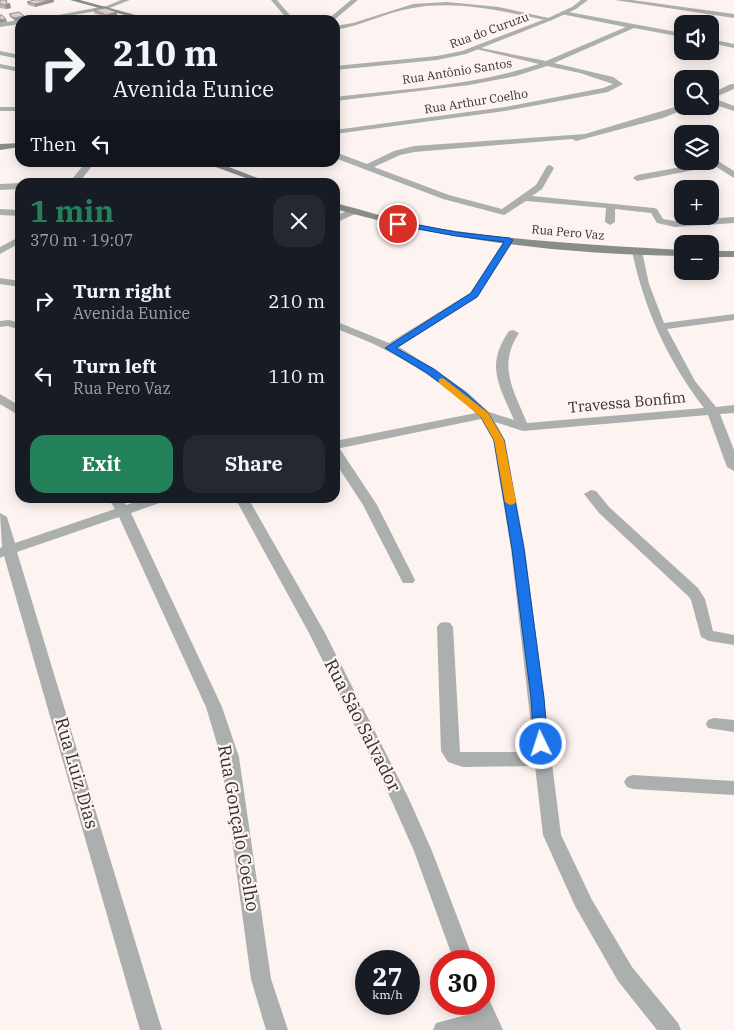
<!DOCTYPE html>
<html lang="en">
<head>
<meta charset="utf-8">
<style>
  body { margin:0; font-family:"IBM Plex Serif",serif; background:#242831; color:#f1f3f6; height:100vh; display:flex; flex-direction:column; font-size:19px; white-space:nowrap }
  * { box-sizing:border-box; margin:0 }
  p { font-size:16px; color:#9ea1a6 }
  .icon { flex:none; width:28px; height:28px; fill:none; stroke:currentColor; stroke-width:2; stroke-linecap:round; stroke-linejoin:round }
  .map { position:relative; flex:1; overflow:hidden }
  .details { position:absolute; left:15px; top:178px; width:325px; height:325px; display:flex; flex-direction:column; background:#171b24; border-radius:15px; box-shadow:0 2px 12px #0003 }
  .details>* { flex:none }
  .guide { position:absolute; left:15px; top:15px; width:325px; height:152px; border-radius:15px; box-shadow:0 2px 12px #0003; background:#171b24; color:#f1f3f6; overflow:hidden }
  .tools { position:absolute; left:674px; top:15px; display:grid; gap:10px }
  .tools a { display:grid; place-items:center; width:45px; height:45px; border-radius:10px; background:#171b24; box-shadow:0 2px 12px #0003; font-size:25px }
  .speed { position:absolute; left:355px; top:950px; display:flex; gap:10px; font-size:25px; font-weight:700; text-align:center }
  .speed>* { display:grid; place-content:center; width:65px; height:65px; border-radius:50%; background:#171b24; box-shadow:0 2px 12px #0003; line-height:1 }
  .speed small { font-size:12px; font-weight:400 }
  .speed .limit { border:8px solid #d22; background:#fff; color:#111 }
  .pin { position:absolute; display:grid; place-items:center; width:42px; height:42px; color:#fff; margin:-21px; border:2px solid #fff; border-radius:50%; box-shadow:0 1px 5px #0007 }
  .me { position:absolute; width:55px; margin:-28px; rotate:356deg; stroke-linejoin:round; filter:drop-shadow(0 0 4px #0008) }
  .turn { display:flex; align-items:center; gap:18px; height:105px; padding:0 15px; font-size:22px }
  .turn .icon { width:65px; height:65px; stroke-width:2.5 }
  .turn b { display:block; font-size:35px; line-height:42px }
  .then { display:flex; align-items:center; height:48px; padding:0 15px; background:#0003; gap:10px; font-size:19px }
  .round { display:grid; place-items:center; flex:none; width:52px; height:52px; border-radius:15px; background:#242831 }
  .overview { display:flex; align-items:center; justify-content:space-between; height:85px; padding:0 15px }
  h1 { font-size:30px; font-weight:700; line-height:38px; color:#228158 }
  .action { display:flex; gap:10px; margin-top:auto; padding:10px 15px }
  .action a { flex:1; height:58px; border-radius:15px; background:#228158; color:#fff; font-size:20px; font-weight:700; line-height:58px; text-align:center }
  .action a+a { background:#242831; color:#f1f3f6 }
  ul { padding:0; list-style:none }
  li { display:flex; align-items:center; gap:15px; height:75px; padding:0 15px }
  li div { flex:1 }
  li b { display:block; font-size:19px }
  li em { font-style:normal }
  .map>svg:first-child { display:block }
  .lines { fill:none; stroke-linecap:round; stroke-linejoin:round }
  .minor { fill:#abafad; fill-rule:evenodd }
  .tertiary { fill:#abafad; fill-rule:evenodd }
  .secondary { fill:#878d89; fill-rule:evenodd }
  .wall { fill:#bdb4b2 }
  .shaded-wall { fill:#9a9291 }
  .building { fill:#dcd1cf; stroke:#9a9291 }
  .route { fill:#1a73e8; stroke:#114b97 }
  .slow { fill:#f59e0b }
  .labels { text-anchor:middle; dominant-baseline:central; stroke-width:4.5; stroke-linejoin:round; paint-order:stroke }
  .far-street-label { font-size:12px; fill:#34302f; stroke:#fdf3f1 }
  .street-label { font-size:15px; fill:#34302f; stroke:#fdf3f1 }
  .near-street-label { font-size:18px; fill:#34302f; stroke:#fdf3f1 }
</style>
</head>
<body>
<div class="map">
<svg width="734" height="1030" viewBox="0 0 734 1030">
  <rect width="100%" height="100%" fill="#fdf3f1"/>
  <g class="lines">
    <!-- minor -->
    <path class="minor" d="M271,0H277L294,20H288Z
      M351,0H358L334,20H327Z
      M615,0H632L734,14V18Z
      M447,2L499,7L553,19L550,21C506,12 458,0 413,8C386,12 362,26 335,30V26L353,23L413,4Z
      M105,6L108,8L107,9L47,20H33Z
      M563,11L682,33V37L634,28L554,63L613,77L623,84L608,92L505,111L335,134V130L505,107L603,88L613,84L580,73L547,66L516,76L469,85L335,101V97C403,89 473,86 539,64L476,49V47L546,61L626,27L561,14V12Z
      M20,20V24L0,27V23Z
      M710,39L734,44V48L710,43Z
      M0,51L20,55V59L0,55Z
      M0,64L20,68V72L0,68Z
      M731,84H734V89L713,98L734,106V111L710,103V94Z
      M682,105L692,106L663,118L576,141L572,139L414,152L400,155L374,167L449,195L502,209L536,185L547,166L550,165L554,168L542,189L532,196L654,208L657,209L663,219L675,221L734,217V223L675,227L657,223L651,213L615,209V222L610,225L605,222L606,208L526,201L504,215L443,199L335,158V152L367,164L394,151L414,146L585,134Z
      M0,107H20V111H0Z
      M710,156L734,171V178L715,166L637,181L633,178L637,175L709,162Z
      M86,162H95L82,179H95L99,182H64L65,180L72,179Z
      M20,183V189L0,190V184Z
      M0,209L20,210V216L0,215Z
      M352,209L357,212L355,214L335,223V216Z
      M509,237L514,240L478,297L399,347L434,369L467,392L489,412L514,420C499,385 485,366 509,331L513,330L519,333C497,366 514,391 527,423L704,408C668,361 644,309 632,251L634,249L637,248L642,251L649,284L664,323L734,314V320L667,329L695,381L716,407L734,405V413L720,414L734,450V471L727,467L708,415L523,431L495,422L505,440L525,549L561,835L592,900L632,967L678,1023L681,1030H657L618,981L575,906L543,835L535,766L463,767L448,762L441,751L437,627L440,623L445,622L450,623L453,627L460,752H534L511,549L493,440L481,419L336,449H340L377,505L415,580L413,583H403L363,505L335,462V441L476,413C450,390 422,369 391,353C374,343 354,336 335,328V321L389,343L470,293L506,238Z
      M17,238L20,239V243L0,254V247Z
      M0,278L20,281V287L0,284Z
      M9,320L20,323V330L8,326L0,327V321Z
      M0,394L20,406V416L0,404Z
      M591,490L596,491L609,507L698,588L705,599L713,631L734,635V645L709,641L701,637L691,600L688,596L599,513L584,494Z
      M108,498H121L126,505L148,498H167L165,501L131,513L222,707L239,757L271,979L288,1030H266L251,979L221,757L206,707L119,517L17,552L162,1030H140L4,556L0,558V548L2,547L0,513L7,517L15,543L115,509Z
      M235,498H248L325,633L408,797L432,851L474,961H454L414,851L390,797L309,633Z
      M714,718L734,720V732L708,728L706,724L708,720Z
      M633,775L734,781V795L633,789L627,787L624,782L627,777Z
      M484,995L488,997L503,1030H433L436,1023L474,1013L471,1004H484Z"/>
    <!-- tertiary -->
    <path class="tertiary" d="M121,0H130L107,9L102,8Z
      M581,0H588L576,9L552,20L466,54L437,60L335,70V66L437,56L462,51L548,18L572,7Z"/>
    <!-- secondary -->
    <path class="secondary" d="M70,0H80L154,20H143Z
      M20,143V147L0,150V144Z
      M202,162H216L268,182H257Z
      M335,203C363,210 391,219 420,225C507,241 594,245 682,250V256C566,254 447,241 335,209Z
      M710,251H734V257H710Z"/>
  </g>
  <!-- wall -->
  <path class="wall" d="M0,0L10,4L11,8L6,9L0,8Z
    M27,2H54L35,7L28,5Z
    M94,10L117,16L106,18L94,13Z
    M9,14L24,16L25,20L15,21L10,17Z"/>
  <!-- shaded-wall -->
  <path class="shaded-wall" d="M7,0V3L10,4L11,8L6,9L5,5Z
    M50,0H54V2L35,7V4Z
    M117,12V16L106,18V15Z
    M24,16L25,20L15,21L14,18Z
    M6,19L7,22L0,23V20Z"/>
  <!-- building -->
  <path class="building" d="M0,0H7L6,3L10,4L5,5L0,4Z
    M34,0H50L35,4L27,2Z
    M105,8L117,12L106,15L94,10Z
    M19,12L24,16L14,18L9,14Z
    M0,15H2L6,19L0,20Z"/>
  <!-- route -->
  <path class="route" d="M398,221L456,232L509,238L513,240L477,297L396,348L434,369L466,393L488,413L504,440L524,549L544,698L548,744L546,747L541,749L536,747L534,744L531,698L512,549L494,440L481,417L459,397L427,373L385,348L471,293L504,242L456,236L396,225V222Z"/>
  <!-- slow -->
  <path class="slow" d="M443,378L488,413L504,440L516,502L514,504L510,505L505,502L494,440L481,417L439,383V379Z"/>
  <g class="labels">
    <!-- far-street labels -->
    <g class="far-street-label">
      <text transform="translate(489 30) rotate(-20)">Rua do Curuzu</text>
      <text transform="translate(457 71) rotate(-9)">Rua Antônio Santos</text>
      <text transform="translate(476 101) rotate(-9)">Rua Arthur Coelho</text>
      <text transform="translate(568 232) rotate(5)">Rua Pero Vaz</text>
    </g>
    <!-- street labels -->
    <g class="street-label">
      <text transform="translate(627 402) rotate(-5)">Travessa Bonfim</text>
    </g>
    <!-- near-street labels -->
    <g class="near-street-label">
      <text transform="translate(363 725) rotate(63)">Rua São Salvador</text>
      <text transform="translate(77 773) rotate(74)">Rua Luiz Dias</text>
      <text transform="translate(239 828) rotate(80)">Rua Gonçalo Coelho</text>
    </g>
  </g>
</svg>
<div class="tools">
<a><svg class="icon" aria-label="sound" viewBox="0 0 24 24"><path d="M4 9h4l5-4v14l-5-4H4zM17 9q2 3 0 6"/></svg></a>
<a><svg class="icon" aria-label="search" viewBox="0 0 24 24"><circle cx="10" cy="10" r="6"/><path d="M15 15l6 6"/></svg></a>
<a><svg class="icon" aria-label="layers" viewBox="0 0 24 24"><path d="M12 4l9 5-9 5-9-5zM3 14l9 5 9-5"/></svg></a>
<a>+</a>
<a>−</a>
</div>
<div class="speed"><div>27<small>km/h</small></div><div class="limit">30</div></div>
<div class="pin" style="left:398px;top:224px;background:#d93025"><svg class="icon" aria-label="arrive" viewBox="0 0 24 24"><path d="M6 21V4h12l-3 4 3 4H6"/></svg></div>
<svg class="me" style="left:541px;top:744px" viewBox="-20 -20 40 40"><circle r="17" fill="#1a73e8" stroke="#fff" stroke-width="3"/><path d="M0-11L8 9 0 5-8 9z" fill="#fff"/></svg>
<div class="guide">
<div class="turn"><svg class="icon" aria-label="right" viewBox="0 0 24 24"><path d="M7 20v-9h11M14 6l5 5-5 5"/></svg><div><b>210 m</b>Avenida Eunice</div></div>
<div class="then">Then<svg class="icon" aria-label="left" viewBox="0 0 24 24"><path d="M17 20v-9H6M10 6l-5 5 5 5"/></svg></div>
</div>
<section class="details">
<div class="overview"><div><h1>1 min</h1><p>370 m · 19:07</p></div><a class="round"><svg class="icon" aria-label="close" viewBox="0 0 24 24"><path d="M6 6l12 12M18 6L6 18"/></svg></a></div>
<ul>
<li><svg class="icon" aria-label="right" viewBox="0 0 24 24"><path d="M7 20v-9h11M14 6l5 5-5 5"/></svg><div><b>Turn right</b><p>Avenida Eunice</p></div><em>210 m</em></li>
<li><svg class="icon" aria-label="left" viewBox="0 0 24 24"><path d="M17 20v-9H6M10 6l-5 5 5 5"/></svg><div><b>Turn left</b><p>Rua Pero Vaz</p></div><em>110 m</em></li>
</ul>
<div class="action"><a>Exit</a><a>Share</a></div>
</section>
</div>
</body>
</html>
